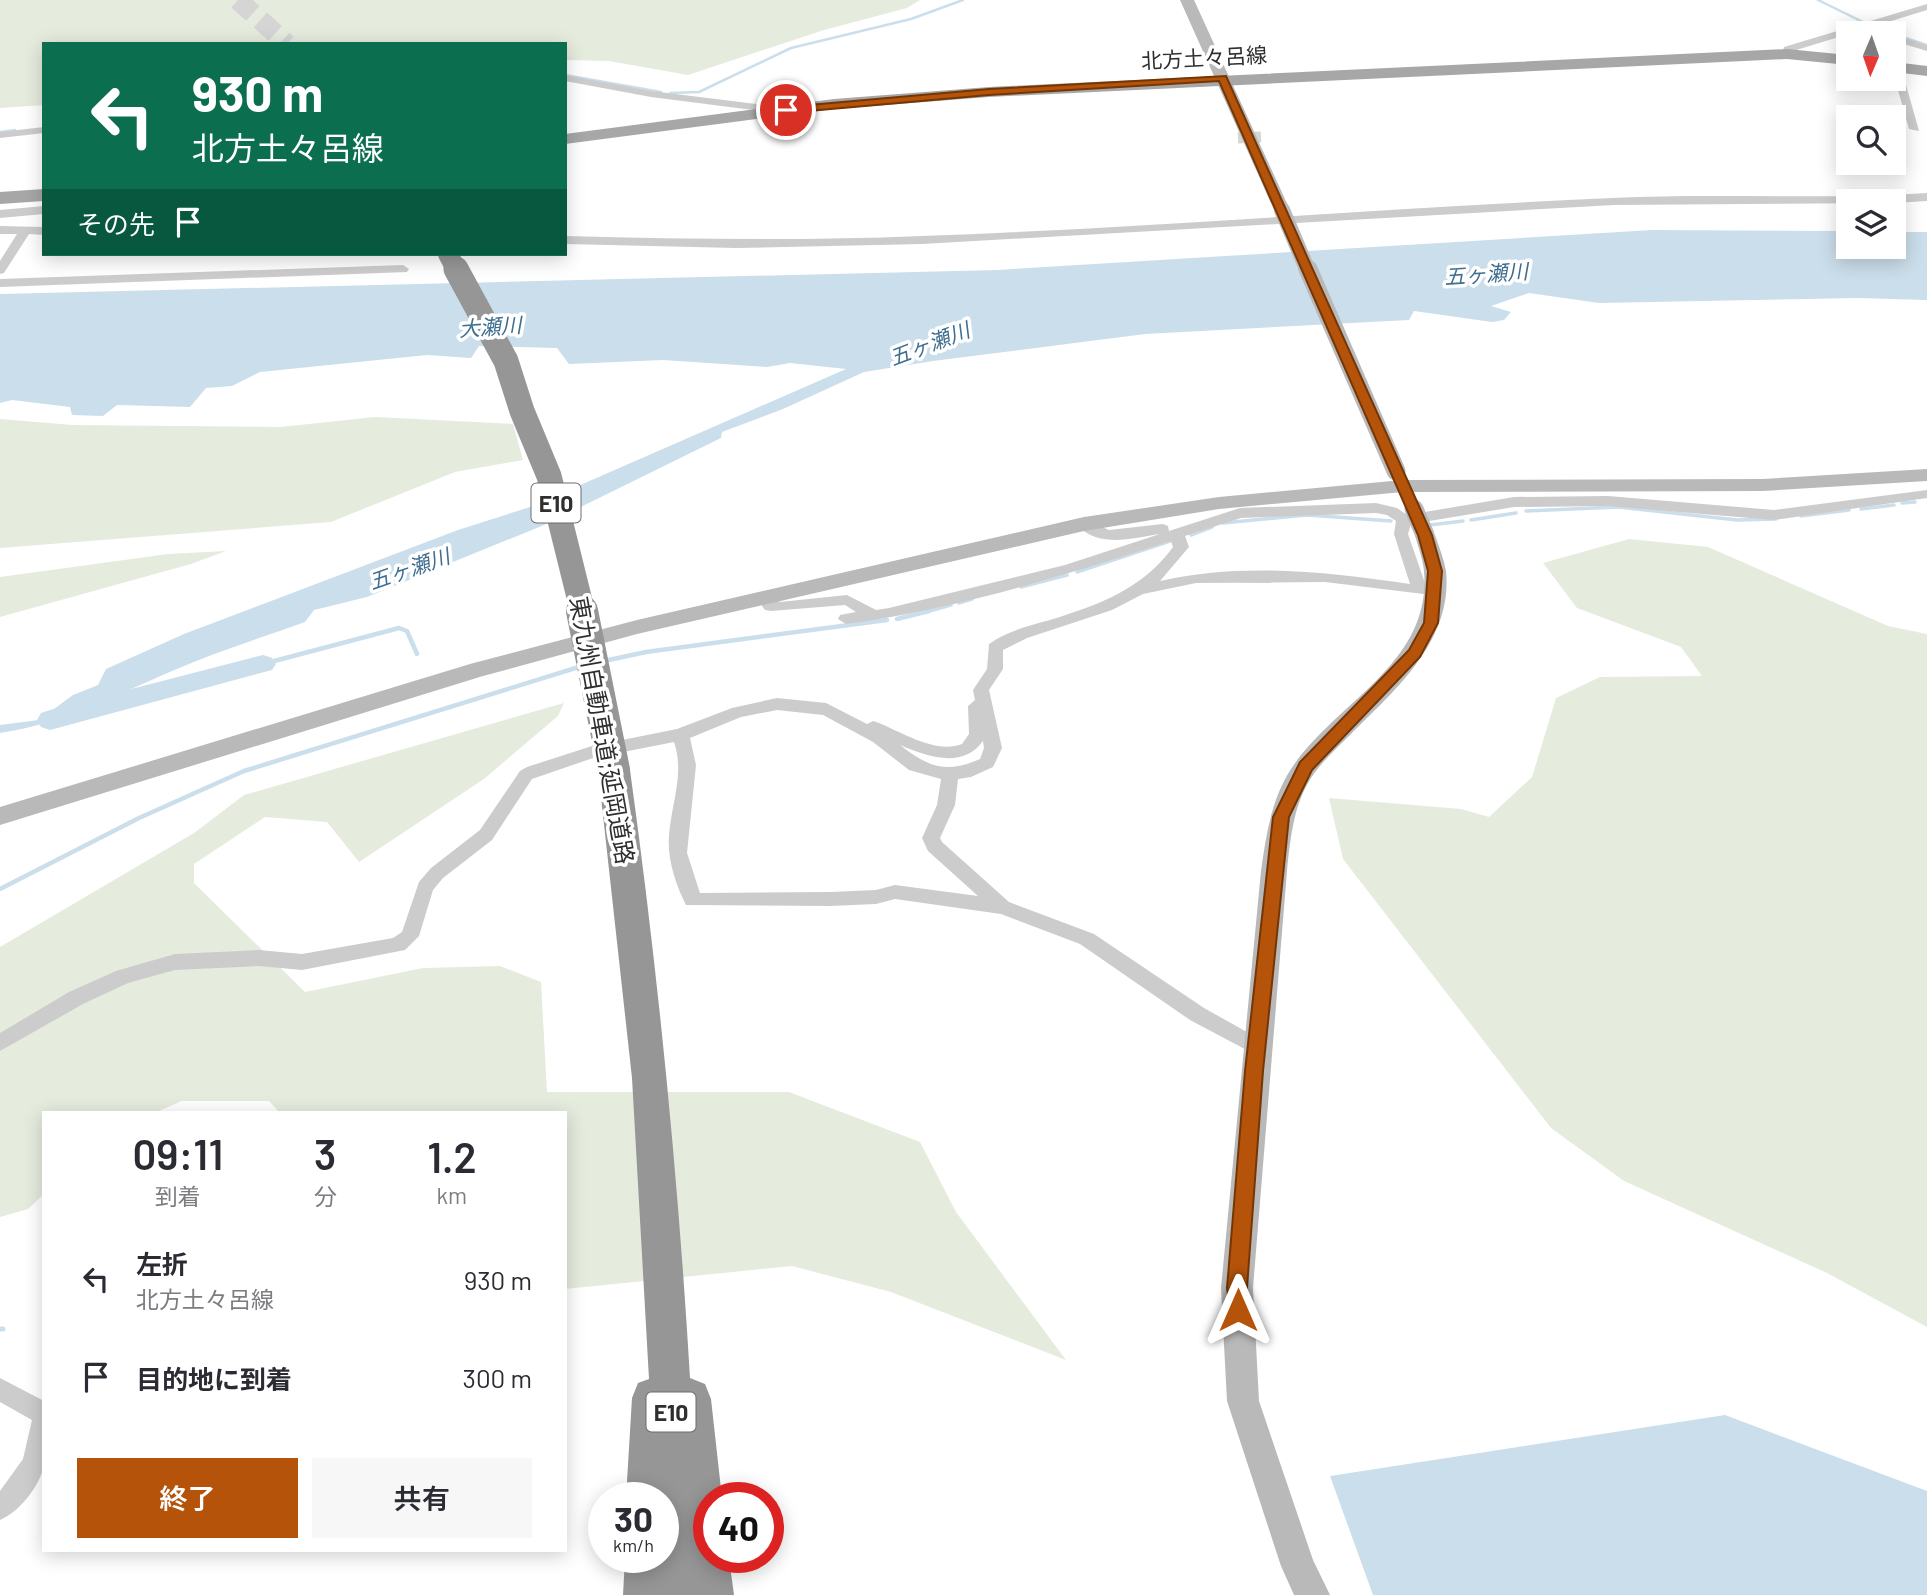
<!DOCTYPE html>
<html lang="ja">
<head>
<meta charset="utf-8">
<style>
  body { margin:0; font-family:Barlow,"Noto Sans JP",sans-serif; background:#f7f7f7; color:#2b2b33; height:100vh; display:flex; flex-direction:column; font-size:26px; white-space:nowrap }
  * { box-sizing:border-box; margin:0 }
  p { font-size:23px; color:#7c7c81 }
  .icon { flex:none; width:38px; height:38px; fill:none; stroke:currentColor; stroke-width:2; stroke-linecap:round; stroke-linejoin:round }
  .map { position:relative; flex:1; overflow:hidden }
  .sheet { position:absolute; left:42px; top:1111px; width:525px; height:441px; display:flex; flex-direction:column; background:#fff; border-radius:0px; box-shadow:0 4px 18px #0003 }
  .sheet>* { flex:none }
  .banner { position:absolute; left:42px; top:42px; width:525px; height:214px; border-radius:0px; box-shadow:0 4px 18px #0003; background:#0b6e4f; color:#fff; overflow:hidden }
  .needle { width:46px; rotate:182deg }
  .buttons { position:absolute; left:1836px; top:21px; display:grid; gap:14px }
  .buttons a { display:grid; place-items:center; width:70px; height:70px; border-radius:0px; background:#fff; box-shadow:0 4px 18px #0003; font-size:35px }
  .speed { position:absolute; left:588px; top:1482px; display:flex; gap:14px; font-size:35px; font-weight:700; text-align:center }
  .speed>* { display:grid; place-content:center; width:91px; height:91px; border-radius:50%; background:#fff; box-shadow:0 4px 18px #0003; line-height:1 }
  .speed small { font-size:18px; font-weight:400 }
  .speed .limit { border:10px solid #d22; background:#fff; color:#111 }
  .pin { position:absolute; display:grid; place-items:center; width:60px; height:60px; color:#fff; margin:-30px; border:4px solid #fff; border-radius:50%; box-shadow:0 2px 7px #0007 }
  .me { position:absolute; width:77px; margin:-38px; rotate:0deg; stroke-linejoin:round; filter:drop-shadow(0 0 5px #0008) }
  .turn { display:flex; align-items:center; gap:24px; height:147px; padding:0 35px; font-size:32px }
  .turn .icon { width:91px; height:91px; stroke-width:2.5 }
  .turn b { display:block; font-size:49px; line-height:60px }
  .then { display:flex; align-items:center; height:66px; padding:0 35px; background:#0003; gap:14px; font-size:26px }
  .eta { display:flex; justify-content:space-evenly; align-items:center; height:119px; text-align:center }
  .eta b { font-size:42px; font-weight:600; line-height:49px }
  .button { display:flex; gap:14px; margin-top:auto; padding:14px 35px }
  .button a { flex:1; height:80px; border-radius:0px; background:#b45309; color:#fff; font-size:28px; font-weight:600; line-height:80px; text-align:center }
  .button a+a { background:#f7f7f7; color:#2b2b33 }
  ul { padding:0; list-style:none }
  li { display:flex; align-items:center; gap:21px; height:98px; padding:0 35px }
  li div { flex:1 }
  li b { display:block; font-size:26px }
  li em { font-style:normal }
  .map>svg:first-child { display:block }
  .green { fill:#e5ecde }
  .water { fill:#cbdeeb }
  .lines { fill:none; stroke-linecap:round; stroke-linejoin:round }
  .stream-far3 { stroke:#cbdeeb; stroke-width:2.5 }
  .stream-far2 { stroke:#cbdeeb; stroke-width:3.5 }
  .stream-far1 { stroke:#cbdeeb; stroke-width:4.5 }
  .stream { stroke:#cbdeeb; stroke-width:5 }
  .river { fill:#cbdeeb; fill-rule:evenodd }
  .street-tunnel { stroke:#d5d5d5; stroke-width:11; stroke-dasharray:11 5; stroke-linecap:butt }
  .highway-tunnel { stroke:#d5d5d5; stroke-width:20; stroke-dasharray:20 10; stroke-linecap:butt }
  .street { fill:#ccc; fill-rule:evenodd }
  .secondary { fill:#b9b9b9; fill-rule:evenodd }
  .primary { fill:#a7a7a7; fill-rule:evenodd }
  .highway { fill:#969696; fill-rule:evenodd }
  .secondary-bridge-far1 { stroke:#b9b9b9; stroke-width:16 }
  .secondary-bridge { stroke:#b9b9b9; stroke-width:19 }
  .highway-bridge-far2 { stroke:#969696; stroke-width:20 }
  .highway-bridge-far1 { stroke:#969696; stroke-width:25 }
  .highway-bridge { stroke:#969696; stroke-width:32 }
  .route { fill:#b45309; stroke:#753606; stroke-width:2 }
  .labels { text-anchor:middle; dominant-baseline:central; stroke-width:7; stroke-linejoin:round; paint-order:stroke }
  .far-street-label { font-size:21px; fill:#2f2f2f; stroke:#fff }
  .far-water-label { font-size:21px; font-style:italic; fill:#3f6f90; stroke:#fff }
  .shield { fill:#fff; stroke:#6d6d6d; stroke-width:2 }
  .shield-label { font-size:23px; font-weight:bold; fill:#2f2f2f }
  .street-label { font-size:24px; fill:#2f2f2f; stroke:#fff }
</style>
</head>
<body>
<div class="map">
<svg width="1927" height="1595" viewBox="0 0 1927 1595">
  <rect width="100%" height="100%" fill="#fff"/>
  <!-- green -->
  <path class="green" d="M0,0H920L907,8L824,30L688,75L609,61L565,60V44H44V105L0,108Z
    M375,417L513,424L523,460L455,472L331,522L0,548V419L73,425L280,427Z
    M1629,539L1708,547L1888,626L1927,634V1327L1827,1273L1624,1181L1551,1128L1343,859L1329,798L1461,809L1489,817L1532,777L1556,698L1600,677L1702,676L1681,647L1577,608L1543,563Z
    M226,551L191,564L0,617V577L168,554Z
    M564,703L558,716L484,779L359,862L327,822L265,817L194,864V883L305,992L423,968L500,966L541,982L547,1092H789L920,1142L956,1212L1066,1360L891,1292L792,1266L565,1289V1113H280L269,1101H182L154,1113H44V1194L28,1209L0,1217V947L194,833L244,795Z"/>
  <!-- water -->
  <path class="water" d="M1652,230L1848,231V247H1894V232H1927V300L1858,298L1599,303L1529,293L1491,306L1511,312L1504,320L1492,322L1414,311L1409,320L1145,334L933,361L864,372L783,409L722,432L721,438L544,525L367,597L314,610L305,622C261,638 215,652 172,671C116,695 62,724 0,733V725L39,720L73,695L98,685L106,669L184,634L458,530L530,507L846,369L790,363L767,367L663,360L569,364L557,348L479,346L471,358L427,355L260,372L232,386L206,388L190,407L117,405L103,416L72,415L70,407L12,400L0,403V294L997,270Z
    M1725,1415L1927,1491V1595H1373L1330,1476Z"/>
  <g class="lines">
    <!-- stream-far3 -->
    <path class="stream-far3" d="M1818,0L1865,23
      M1875,27L1891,33
      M1894,34L1927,45
      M565,75L661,92
      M670,93L699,92L791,48L911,19L963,0
      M0,132L15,130"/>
    <!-- stream-far2 -->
    <path class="stream-far2" d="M1902,503L1915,502
      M1861,509L1894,505
      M1526,511L1618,507L1737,520L1776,519
      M1801,516L1849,510
      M1471,520L1516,513
      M1223,523L1307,515L1391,521
      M1430,525L1463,521
      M1191,535L1212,527
      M1077,572L1173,540
      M1021,587L1067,575
      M959,603L972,599
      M922,613L951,605"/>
    <!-- stream-far1 -->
    <path class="stream-far1" d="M897,619L929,611
      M604,661L646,652L887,620
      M263,664L399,628L407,631L417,654
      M0,889L139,818L244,771L582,666"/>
    <!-- stream -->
    <path class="stream" d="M0,1329H3"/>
    <!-- river -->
    <path class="river" d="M263,655L272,658L276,664L272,670L50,730L41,727L37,720L41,713L50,710Z"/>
    <!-- street-tunnel -->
    <path class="street-tunnel" d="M1238,138L1261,137"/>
    <!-- highway-tunnel -->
    <path class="highway-tunnel" d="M238,0L287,44"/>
    <!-- street -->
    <path class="street" d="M1927,4V10L1793,51L1791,56L1782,54L1784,47Z
      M1894,35L1927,45V51L1894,41Z
      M1894,64L1901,67L1919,131L1909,129L1894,76Z
      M565,75L651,91L756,104L767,112L762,115L753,110L651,97L565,81Z
      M44,127V133L0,138V132Z
      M1927,193V201L1894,203L1614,205L922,244L736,248L565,244V236C684,239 803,241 921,236C1152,228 1382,208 1612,198C1717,193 1822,200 1927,193Z
      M44,206V214L0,218V210Z
      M0,226L44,227V235L29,234L4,273L0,274V261L17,234H0Z
      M403,265L409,269L407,272L0,287V279Z
      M1927,490V498L1774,520L1608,506L1514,507L1411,524L1408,534L1426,586L1440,588L1443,592L1440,596L1325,582L1196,583L1143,594L1112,610L1027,638L1003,650V669L989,690L1002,748L993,767L971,777L958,779L955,805L940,838L942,842L1009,902L1094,934L1204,1008L1263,1041L1266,1047L1263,1053L1256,1055L1190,1020L1080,944L1001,914L895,899L876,904L830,906L686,905C676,885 667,859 669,836C671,804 685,774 674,742L593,758L532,779L492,840L443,878L433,890L419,936L405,950L302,970L259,966L175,970L128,983L83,1004L0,1051V1033L69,992L116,971L175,954L259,950L302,954L393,938L402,932L419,882L431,868L480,830L520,771L527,767L592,746L677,729L732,708L777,698L826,703L867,724L873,721L879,723C903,733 936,754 962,744L969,734L968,706L975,700L973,690L987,669L989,644C1007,631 1028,626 1050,620C1098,605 1143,589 1173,547L1171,541C1066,575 957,609 846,624L838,619L840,615L856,612L845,605L771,611L765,610L756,598L758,594H770L780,602L847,595L876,610L889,608L1065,565L1160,534C1133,538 1101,548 1079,527V521L1084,519L1109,530L1163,524L1168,526L1169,531L1240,508L1376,503L1397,508L1407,515L1514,497L1608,496L1774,510ZM1376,513L1387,515L1396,521L1394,534L1410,584C1328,572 1241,562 1160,581L1189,547L1185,536L1241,518ZM777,710L823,715L873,742L909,770L941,779L937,805L922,838L928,851L978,896L895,885L876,890L830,892L700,893L687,853L696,765L690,738L741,717ZM983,741L984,748L980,759C946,774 928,767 900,745C928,757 963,769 983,741Z
      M0,1378L44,1401C44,1421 48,1447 44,1466C39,1487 19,1512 0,1520V1491L23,1459L32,1420L0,1402Z"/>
    <!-- secondary -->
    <path class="secondary" d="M1180,0H1194L1290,210L1288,214H1276L1274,210Z
      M1927,469V481L1763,491L1403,492L1219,509L1084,531L637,634L483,676L0,825V807L470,664L637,620L1084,517L1219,497L1403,480L1763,479Z
      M1425,528L1435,535C1439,547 1444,559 1446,571C1453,641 1395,690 1350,735C1335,750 1318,765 1308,783C1293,809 1290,842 1287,871L1253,1288L1259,1401L1313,1560L1330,1595H1294L1281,1566L1227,1401L1221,1288L1261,871C1266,836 1271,800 1291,769C1335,702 1432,664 1424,571C1423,559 1418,547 1415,535Z"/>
    <!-- primary -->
    <path class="primary" d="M1787,49L1848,55V65L1787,59L989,97L834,109L565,144V134L834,99L989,87Z
      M1894,62L1927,66V76L1894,72Z
      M44,189V201L0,204V192Z"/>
    <!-- highway -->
    <path class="highway" d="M614,759L625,762L630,770C658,972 678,1175 690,1378L705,1384L711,1399L722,1498H709V1558H729L734,1595H623L625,1558H663V1498H626L632,1398L638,1383L649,1379L632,1078L598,770L603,762Z"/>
    <!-- secondary-bridge-far1 -->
    <path class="secondary-bridge-far1" d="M1282,210L1308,271"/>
    <!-- secondary-bridge -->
    <path class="secondary-bridge" d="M1308,269L1396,471
      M1414,509L1425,535"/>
    <!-- highway-bridge-far2 -->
    <path class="highway-bridge-far2" d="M448,254L457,271"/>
    <!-- highway-bridge-far1 -->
    <path class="highway-bridge-far1" d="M456,269L506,361L522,411L549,476L583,613"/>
    <!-- highway-bridge -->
    <path class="highway-bridge" d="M582,611L614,770"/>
  </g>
  <!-- route -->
  <path class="route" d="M1226,76L1432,535L1442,571L1438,623L1420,657L1312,770L1289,817L1263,1071L1247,1288L1248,1310L1245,1317L1238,1320L1231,1317L1227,1288L1245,1071L1273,817L1300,762L1409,650L1424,623L1428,571L1418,535L1219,81L989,95L786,113L781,110L786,107L989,89Z"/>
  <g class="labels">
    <!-- far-street labels -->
    <g class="far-street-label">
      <text transform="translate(1204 57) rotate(-3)">北方土々呂線</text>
    </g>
    <!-- far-water labels -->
    <g class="far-water-label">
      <text transform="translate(1486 273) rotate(-4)">五ヶ瀬川</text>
      <text transform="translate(490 326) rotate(-4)">大瀬川</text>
      <text transform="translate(929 343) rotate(-21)">五ヶ瀬川</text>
      <text transform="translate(409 568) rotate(-19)">五ヶ瀬川</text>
    </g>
    <!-- shield labels -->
    <g class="shield">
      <rect x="531.5" y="483.5" width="49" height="39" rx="5"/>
      <rect x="646.5" y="1392.5" width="49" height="39" rx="5"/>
    </g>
    <g class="shield-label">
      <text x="556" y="503">E10</text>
      <text x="671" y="1412">E10</text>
    </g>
    <!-- street labels -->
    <g class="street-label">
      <text transform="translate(603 730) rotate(80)">東九州自動車道;延岡道路</text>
    </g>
  </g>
</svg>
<div class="buttons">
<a><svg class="needle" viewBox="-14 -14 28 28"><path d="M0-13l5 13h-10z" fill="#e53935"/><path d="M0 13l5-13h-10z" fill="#7c7c81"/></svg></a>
<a><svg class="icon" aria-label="search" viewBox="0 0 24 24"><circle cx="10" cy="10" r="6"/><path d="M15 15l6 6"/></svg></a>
<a><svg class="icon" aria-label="layers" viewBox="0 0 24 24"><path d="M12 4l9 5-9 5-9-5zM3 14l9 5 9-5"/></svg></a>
</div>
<div class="speed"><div>30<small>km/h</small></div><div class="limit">40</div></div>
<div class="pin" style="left:786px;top:110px;background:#d93025"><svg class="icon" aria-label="arrive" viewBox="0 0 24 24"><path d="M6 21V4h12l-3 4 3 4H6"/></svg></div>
<svg class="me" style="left:1238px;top:1310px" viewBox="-20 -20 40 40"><path d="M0-17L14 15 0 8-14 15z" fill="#b45309" stroke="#fff" stroke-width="4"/></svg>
<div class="banner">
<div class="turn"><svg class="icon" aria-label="left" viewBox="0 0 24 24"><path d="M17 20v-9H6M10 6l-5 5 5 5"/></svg><div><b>930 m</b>北方土々呂線</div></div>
<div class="then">その先<svg class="icon" aria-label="arrive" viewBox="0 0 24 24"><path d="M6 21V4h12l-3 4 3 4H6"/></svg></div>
</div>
<section class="sheet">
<div class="eta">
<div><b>09:11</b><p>到着</p></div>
<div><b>3</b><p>分</p></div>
<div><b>1.2</b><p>km</p></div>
</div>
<ul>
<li><svg class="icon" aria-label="left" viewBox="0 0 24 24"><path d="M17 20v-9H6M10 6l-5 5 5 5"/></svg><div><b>左折</b><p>北方土々呂線</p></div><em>930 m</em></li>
<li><svg class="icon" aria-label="arrive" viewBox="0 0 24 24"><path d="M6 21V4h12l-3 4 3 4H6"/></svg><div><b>目的地に到着</b></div><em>300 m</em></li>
</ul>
<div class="button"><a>終了</a><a>共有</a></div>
</section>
</div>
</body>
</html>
